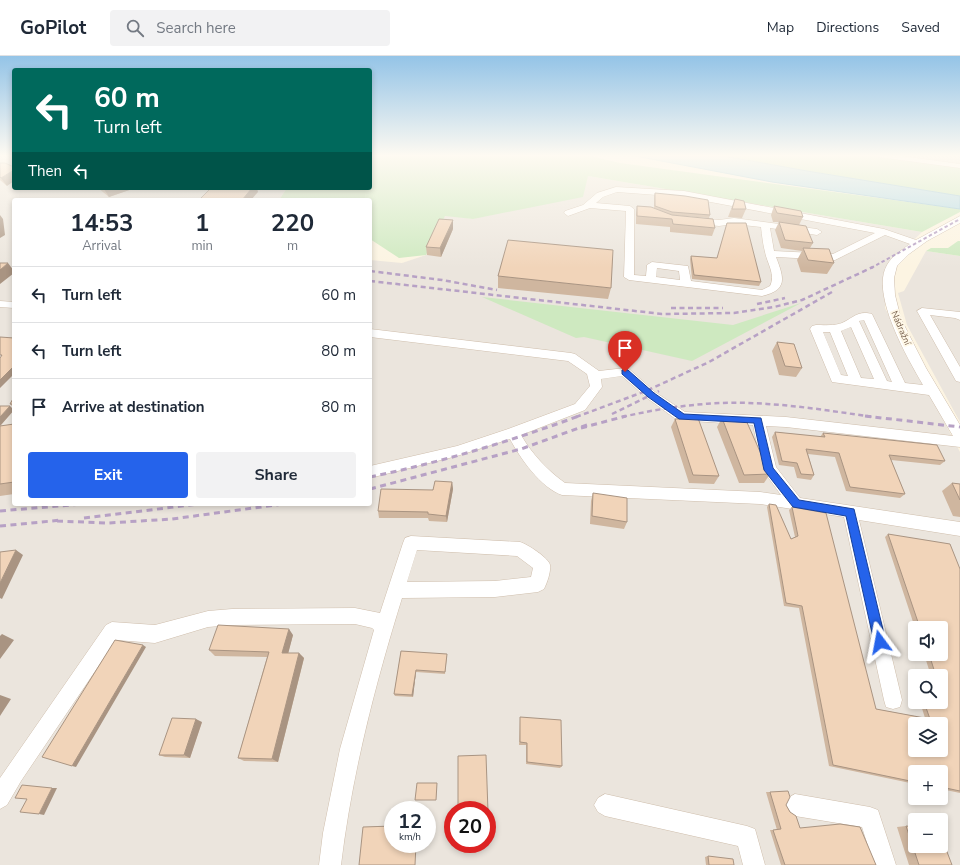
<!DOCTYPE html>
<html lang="en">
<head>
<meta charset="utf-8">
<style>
  body { margin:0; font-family:"Nunito Sans",sans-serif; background:#f2f2f3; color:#1f2937; height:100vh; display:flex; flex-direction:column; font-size:15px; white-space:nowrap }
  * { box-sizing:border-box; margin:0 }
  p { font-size:13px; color:#747a83 }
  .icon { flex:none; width:22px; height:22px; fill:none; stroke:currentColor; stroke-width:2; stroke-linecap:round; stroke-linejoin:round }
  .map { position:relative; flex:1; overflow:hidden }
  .sheet { position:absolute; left:12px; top:142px; width:360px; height:308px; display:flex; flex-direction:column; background:#fff; border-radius:4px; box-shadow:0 2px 6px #0003 }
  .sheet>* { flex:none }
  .guide { position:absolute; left:12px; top:12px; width:360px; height:122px; border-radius:4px; box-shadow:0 2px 6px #0003; background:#00695c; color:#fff; overflow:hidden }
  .buttons { position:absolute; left:908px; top:565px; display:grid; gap:8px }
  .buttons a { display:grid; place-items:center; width:40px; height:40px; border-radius:4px; background:#fff; box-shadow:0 2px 6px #0003; font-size:20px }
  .speed { position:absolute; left:384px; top:745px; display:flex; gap:8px; font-size:20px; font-weight:700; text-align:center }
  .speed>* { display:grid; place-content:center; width:52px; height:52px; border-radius:50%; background:#fff; box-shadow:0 2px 6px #0003; line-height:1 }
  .speed small { font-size:10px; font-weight:400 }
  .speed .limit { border:6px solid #d22; background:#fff; color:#111 }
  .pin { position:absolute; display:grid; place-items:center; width:34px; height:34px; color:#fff; margin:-41px -17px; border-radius:50% 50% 50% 0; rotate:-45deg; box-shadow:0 0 4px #0007 }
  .pin .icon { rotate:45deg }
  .me { position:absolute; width:44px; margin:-22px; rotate:347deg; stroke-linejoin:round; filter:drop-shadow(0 0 3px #0008) }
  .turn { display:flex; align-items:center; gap:14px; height:84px; padding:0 16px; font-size:18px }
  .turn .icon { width:52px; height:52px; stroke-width:2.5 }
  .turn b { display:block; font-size:28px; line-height:34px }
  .then { display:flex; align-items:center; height:38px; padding:0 16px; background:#0003; gap:8px; font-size:15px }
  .eta { display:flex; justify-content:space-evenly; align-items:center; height:68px; text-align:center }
  .eta b { font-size:24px; font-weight:700; line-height:28px }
  .cta { display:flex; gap:8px; margin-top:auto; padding:8px 16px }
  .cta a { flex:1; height:46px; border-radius:4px; background:#2563eb; color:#fff; font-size:16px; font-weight:700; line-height:46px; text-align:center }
  .cta a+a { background:#f2f2f3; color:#1f2937 }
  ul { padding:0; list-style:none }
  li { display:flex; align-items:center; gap:12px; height:56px; padding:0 16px; border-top:1px solid #e0e1e3 }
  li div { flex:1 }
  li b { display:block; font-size:15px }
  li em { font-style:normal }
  header { display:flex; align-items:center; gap:24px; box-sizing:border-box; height:56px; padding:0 20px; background:#fff; border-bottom:1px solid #e0e1e3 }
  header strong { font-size:19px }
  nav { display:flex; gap:22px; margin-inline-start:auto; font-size:14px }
  .search { width:280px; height:36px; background:#f2f2f3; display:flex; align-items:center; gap:10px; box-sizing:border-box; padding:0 14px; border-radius:4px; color:#747a83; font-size:15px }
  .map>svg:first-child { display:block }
  .industrial { fill:#ebe5dd; fill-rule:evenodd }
  .green { fill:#cee9c0 }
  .water { fill:#b6dbe5; stroke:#9dc9d7 }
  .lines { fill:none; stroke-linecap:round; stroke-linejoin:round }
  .minor-casing { stroke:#cfbeac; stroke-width:1 }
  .minor { fill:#fff; fill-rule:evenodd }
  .rail-far2 { stroke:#b7a1c5; stroke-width:2; stroke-dasharray:3.5 2.5; stroke-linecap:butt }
  .rail-far1 { stroke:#b7a1c5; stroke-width:2.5; stroke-dasharray:5 3.5; stroke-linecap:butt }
  .rail { stroke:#b7a1c5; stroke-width:3; stroke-dasharray:6 4.5; stroke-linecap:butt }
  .wall { fill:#cfb69f }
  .shaded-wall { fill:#a99482 }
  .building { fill:#f1d4b9; stroke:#a99482; fill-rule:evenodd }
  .route { fill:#2563eb; stroke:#184099 }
  .labels { text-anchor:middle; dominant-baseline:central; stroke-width:3.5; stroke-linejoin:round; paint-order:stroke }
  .far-street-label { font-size:9px; fill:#735b48; stroke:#fff8e7 }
</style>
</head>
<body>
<header>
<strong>GoPilot</strong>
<div class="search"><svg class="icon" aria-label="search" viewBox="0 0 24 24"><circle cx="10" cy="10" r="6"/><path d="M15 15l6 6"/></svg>Search here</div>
<nav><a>Map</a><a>Directions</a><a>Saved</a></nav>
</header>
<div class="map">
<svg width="960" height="809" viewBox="0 0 960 809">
  <rect width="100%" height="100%" fill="#fcf4e2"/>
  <!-- industrial -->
  <path class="industrial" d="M0,99H14V132H287L279,144H14V448H370V204L402,207L426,199L445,159L473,163L588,120L922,176L886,211L885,252L960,396V809H0ZM915,572H941V598H915ZM915,620H941V646H915ZM915,668H941V694H915ZM915,716H941V742H915ZM393,754H427V788H393ZM453,754H487V788H453ZM915,764H941V790H915Z
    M905,99H960V108L906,100Z
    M926,195L960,200V366L907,269L898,237L904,235Z"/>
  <!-- green -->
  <path class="green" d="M370,99H587L620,107L960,153V156L922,176L588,120L583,141L473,163L445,160L426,199L399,202L370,183V144H279L287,132H370Z
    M718,99H863L960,112V140L807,115Z
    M958,185H960V200L926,195L931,192H948Z
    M482,241L733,269L801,247L692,305L584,281L576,282Z"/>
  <!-- water -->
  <path class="water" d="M630,99H718L807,115L960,140V153L772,126Z"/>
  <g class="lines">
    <defs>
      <path id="minor" d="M875,99H894L960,108V112L879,101Z
        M616,131L684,135L884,173L916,184L960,160V167L927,185L909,198L897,210L894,222L895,239L901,263L926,312L960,369V391L786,371L766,370L776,411L800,442L960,466V480L859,464L902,644L900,651L893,653L886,651L884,644L844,461L760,448L562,439C541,432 520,402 510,383L457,400L370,422V410L457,390L508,373L575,348L590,330L587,318L568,305L370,281V273L571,297L575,298L599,315L625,312L629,313L655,336L685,356L786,361L953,380L929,339L832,326L810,273L812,270L816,269C823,269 835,270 842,267C853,262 858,254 872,258L905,327L923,329C908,303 870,238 887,209C892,200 902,194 910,188L885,179L835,204L776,201C784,222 788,234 762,240L629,224L624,221L626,155L590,152L568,160L564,157L565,155L583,149L597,137ZM617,136L684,141L875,177L833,198L774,195L770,172L817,179L822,176L817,173L734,162L719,164L696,162L691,165L693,167L719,170L734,168L761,171C762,180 763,188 765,196C767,207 776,219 770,230L762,234L691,225L688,210L652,206L647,209L646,220L634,219V153L630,150L596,147L603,141ZM657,212L679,215L680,224L656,221ZM864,264L892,326L887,325L859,265ZM851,271L874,323L861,322L841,275ZM823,276H830L848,320L841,319ZM622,320L647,342L677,364L753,369L762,413L781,439L760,436L565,427C547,414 532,398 521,379L585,354L602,331L601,323Z
        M0,245L14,246V252L0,251Z
        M922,252L960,256V264L955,262L930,259L960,311V326L956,325L917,255Z
        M411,480L520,486C527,488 549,502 550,509C551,516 547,527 544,533L538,536L495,541L402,542C375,629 352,718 341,809H319L323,777L340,693L374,574L372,572L355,568L232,569L208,571L155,587L116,584L21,725L7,749L0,753V722L106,569L112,566L155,569L208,555L232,553L355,552L380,557L403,487L405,482ZM417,494L517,500L533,512L531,521L495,525L407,526Z
        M605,738L747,770L755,773L765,809H743L738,790L605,760L598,756L594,749L598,742Z
        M795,738L870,751L878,754L896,809H874L862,771L795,760L788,756L784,749L788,742Z"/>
    </defs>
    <!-- minor casing -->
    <use href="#minor" class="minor-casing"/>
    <!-- minor -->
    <use href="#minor" class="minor"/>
    <!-- rail-far2 -->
    <path class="rail-far2" d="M871,212L960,163"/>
    <!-- rail-far1 -->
    <path class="rail-far1" d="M370,215L442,224L497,234
      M370,225L662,258L734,257L774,251L802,244L873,211
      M757,248L785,242
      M671,252H723
      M612,358L659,335
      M576,361L646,335L709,306L832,236
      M622,361C670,350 718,344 767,348C802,350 838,356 873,361"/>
    <!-- rail -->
    <path class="rail" d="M865,360L960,371
      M581,372L626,360
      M370,421C442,406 511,385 579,360
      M370,433L521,393L587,369
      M0,455L82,448
      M84,462L199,448
      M57,465L108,467L172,463L283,448
      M0,470L62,464"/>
  </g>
  <!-- wall -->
  <path class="wall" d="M0,107L7,130L0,124Z
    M98,132H135L109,141Z
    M655,137L710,159L709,162L671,159L654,153V140Z
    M735,143L746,153L742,162L728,161Z
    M637,150L672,159L715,172L712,180L670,176V171L636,168V158Z
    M774,150L803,161L799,169L813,187L810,192L834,207L827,218L801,216L797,204L802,195L781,192L775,174L779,166H773L771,159Z
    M727,167L761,226L759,230L692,223L690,203L691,200L717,202Z
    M453,173L441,201L427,199L426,191Z
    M498,220L611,232L608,243L498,232Z
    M777,286L802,312L796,321L779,319L772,295Z
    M14,341V352L10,348Z
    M0,350L14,354L0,370L14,368V438L0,440Z
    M722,362L770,418L764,427H739L717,371Z
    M675,363L719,420L714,428L689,427L671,371Z
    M775,376L820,381L823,377L945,405L940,409L891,404L905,438L900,442L846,435L835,401L808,398L814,419L811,424L797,422L794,411L779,409L772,381Z
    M452,426L453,433L447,466L429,465L428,462H379L378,455Z
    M952,427L960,428V461L953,460L942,435Z
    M593,437L627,466L624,473L590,468L591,445Z
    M769,448L791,483L795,481L789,454L792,451L876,653L925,662L920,646H941V620H931L924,598H941V572H915L885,481L888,478L960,513V737L941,733V716H915V728L829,710L799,552L784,550L767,451Z
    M293,579L288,597H299L304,602L278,706L244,705L238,702L267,601L215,600L209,594Z
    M401,595L447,600L445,618L416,616L413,641L395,640L394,638Z
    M915,618L928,620H915V631L911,620Z
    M520,661L562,710L560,712L526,708V689H519L520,664Z
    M202,666L190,702L165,701L159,699Z
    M437,728L436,744H415Z
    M766,736H770L786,749L800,772L876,809H781L770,774H777Z
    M906,770L952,809H909L897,771Z
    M708,800L734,809H706L705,801Z"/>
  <!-- shaded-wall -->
  <path class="shaded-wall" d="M14,114V125L7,130L1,122Z
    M107,132H135L109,141L104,133Z
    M252,132H257L258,136L251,144H242Z
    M0,159L3,163L5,179L0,182Z
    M453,164V173L441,201L440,192Z
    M8,207L14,215V217L0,228V214Z
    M14,310V318L0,332V324Z
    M10,350L14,354L0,370V361Z
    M452,426L453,433L447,466L446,460Z
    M16,494L23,499L2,543L0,542V527Z
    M289,573L293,579L287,602L282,597Z
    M2,578L14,584L0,603V580Z
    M143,589L146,591L76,711L72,710Z
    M299,597L304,602L278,706L272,703Z
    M416,614V616L413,641L412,639Z
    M0,639L11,643L0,660Z
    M196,663L202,666L190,702L184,699Z
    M52,732H57L44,759L39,758Z"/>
  <!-- building -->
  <path class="building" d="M0,107H5L14,111V114L1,122L0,121Z
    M211,132H252L242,144H199Z
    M655,137L685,140L708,144L710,159L672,156L655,150Z
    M735,143L744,145L746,153H732Z
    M637,150L651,151L672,159L713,163L715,172L673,168L672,163L637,160Z
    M774,150L801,155L803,161L777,157Z
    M439,163L453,164L440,192L426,191Z
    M779,166L806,170L813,187L785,184Z
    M727,167H746L761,226L694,219L691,200L717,202Z
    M508,184L613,194L611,232L498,220Z
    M803,192L829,193L834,207L808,204Z
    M0,207H8L0,214Z
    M0,281L14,282V310L0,324V302L2,299H0Z
    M777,286L794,288L802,312L785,310Z
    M14,341V348H10Z
    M0,350H10L0,361Z
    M698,362L719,420L693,419L675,363Z
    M722,362H745L770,418L744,419Z
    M14,368V426L0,428V370Z
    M775,376L825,381L823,377L937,389L945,405L889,399L905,438L850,431L839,397L806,393L814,419L801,418L797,407L782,405Z
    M435,425L452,426L446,460L428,458V456L378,455L381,433L433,434Z
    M952,427L960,428V444Z
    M593,437L627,442V466L592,460Z
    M769,448L776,449L791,483L798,480L792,451L826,457L876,653L930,663L924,646H941V620H936L929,598H941V572H920L888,478L950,488L960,513V735L941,731V716H915V726L833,709L802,550L786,547ZM915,668H941V694H915Z
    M16,494L0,527V496Z
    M218,569L289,573L282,597H299L272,703L238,702L269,596L209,594Z
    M115,584L143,589L72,710L42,701Z
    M401,595L447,598L445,616L416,614L412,639L394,638Z
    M915,618L928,620H916Z
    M520,661L561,664L562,710L527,706V687L520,686Z
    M172,662L196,663L184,699H159Z
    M486,699L489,784H487V754H458V700Z
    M417,727H437L436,744H415Z
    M22,729L52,732L39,758L20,756L27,743L15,742Z
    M788,735L790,741L786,749L790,756L796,760L800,772L840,768L860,771L876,809H785L773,774L781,773L770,736Z
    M393,770V788H416L415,809H359L363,771Z
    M906,770L915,771V790H941V780L952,809H919Z
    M708,800L733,803L734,809H709Z"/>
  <!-- sky -->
  <linearGradient id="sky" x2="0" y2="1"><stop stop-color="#94c4e7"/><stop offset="0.47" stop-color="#fefaf2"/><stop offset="1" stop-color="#fefaf2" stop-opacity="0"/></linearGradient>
  <rect width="960" height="212" fill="url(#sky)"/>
  <!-- route -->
  <path class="route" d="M625,313L628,314L654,337L684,358L761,362L773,412L799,444L854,453L886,586L884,591L880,592L876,591L874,586L846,460L793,451L764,414L754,367L679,363L648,341L622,318V314Z"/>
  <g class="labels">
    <!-- far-street labels -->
    <g class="far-street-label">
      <text transform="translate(901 272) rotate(67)">Nádražní</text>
    </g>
  </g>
</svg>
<div class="buttons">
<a><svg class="icon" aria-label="sound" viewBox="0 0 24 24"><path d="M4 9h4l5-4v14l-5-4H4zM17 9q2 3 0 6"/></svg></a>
<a><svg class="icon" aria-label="search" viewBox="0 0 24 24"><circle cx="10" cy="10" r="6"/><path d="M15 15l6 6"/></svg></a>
<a><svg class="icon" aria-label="layers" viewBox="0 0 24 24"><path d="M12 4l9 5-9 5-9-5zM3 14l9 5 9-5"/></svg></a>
<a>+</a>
<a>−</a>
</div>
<div class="speed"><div>12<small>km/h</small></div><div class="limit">20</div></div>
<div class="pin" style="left:625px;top:316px;background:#d93025"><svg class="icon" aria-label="arrive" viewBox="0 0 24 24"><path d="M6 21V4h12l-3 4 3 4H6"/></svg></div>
<svg class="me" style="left:880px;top:586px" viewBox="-20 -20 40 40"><path d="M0-17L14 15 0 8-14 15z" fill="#2563eb" stroke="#fff" stroke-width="4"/></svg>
<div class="guide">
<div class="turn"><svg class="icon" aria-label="left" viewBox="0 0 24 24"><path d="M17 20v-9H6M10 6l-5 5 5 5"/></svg><div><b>60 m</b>Turn left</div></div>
<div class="then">Then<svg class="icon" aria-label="left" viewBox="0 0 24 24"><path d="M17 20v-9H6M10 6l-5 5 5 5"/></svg></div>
</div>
<section class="sheet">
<div class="eta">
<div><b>14:53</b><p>Arrival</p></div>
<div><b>1</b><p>min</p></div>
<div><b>220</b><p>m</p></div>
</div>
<ul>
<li><svg class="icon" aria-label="left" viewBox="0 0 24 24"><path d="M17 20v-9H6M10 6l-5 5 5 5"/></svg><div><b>Turn left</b></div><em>60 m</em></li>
<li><svg class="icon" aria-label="left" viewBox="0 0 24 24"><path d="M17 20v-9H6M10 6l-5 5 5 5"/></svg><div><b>Turn left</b></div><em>80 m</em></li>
<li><svg class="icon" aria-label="arrive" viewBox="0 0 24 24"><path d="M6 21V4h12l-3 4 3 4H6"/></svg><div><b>Arrive at destination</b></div><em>80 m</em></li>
</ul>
<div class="cta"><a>Exit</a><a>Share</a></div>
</section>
</div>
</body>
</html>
